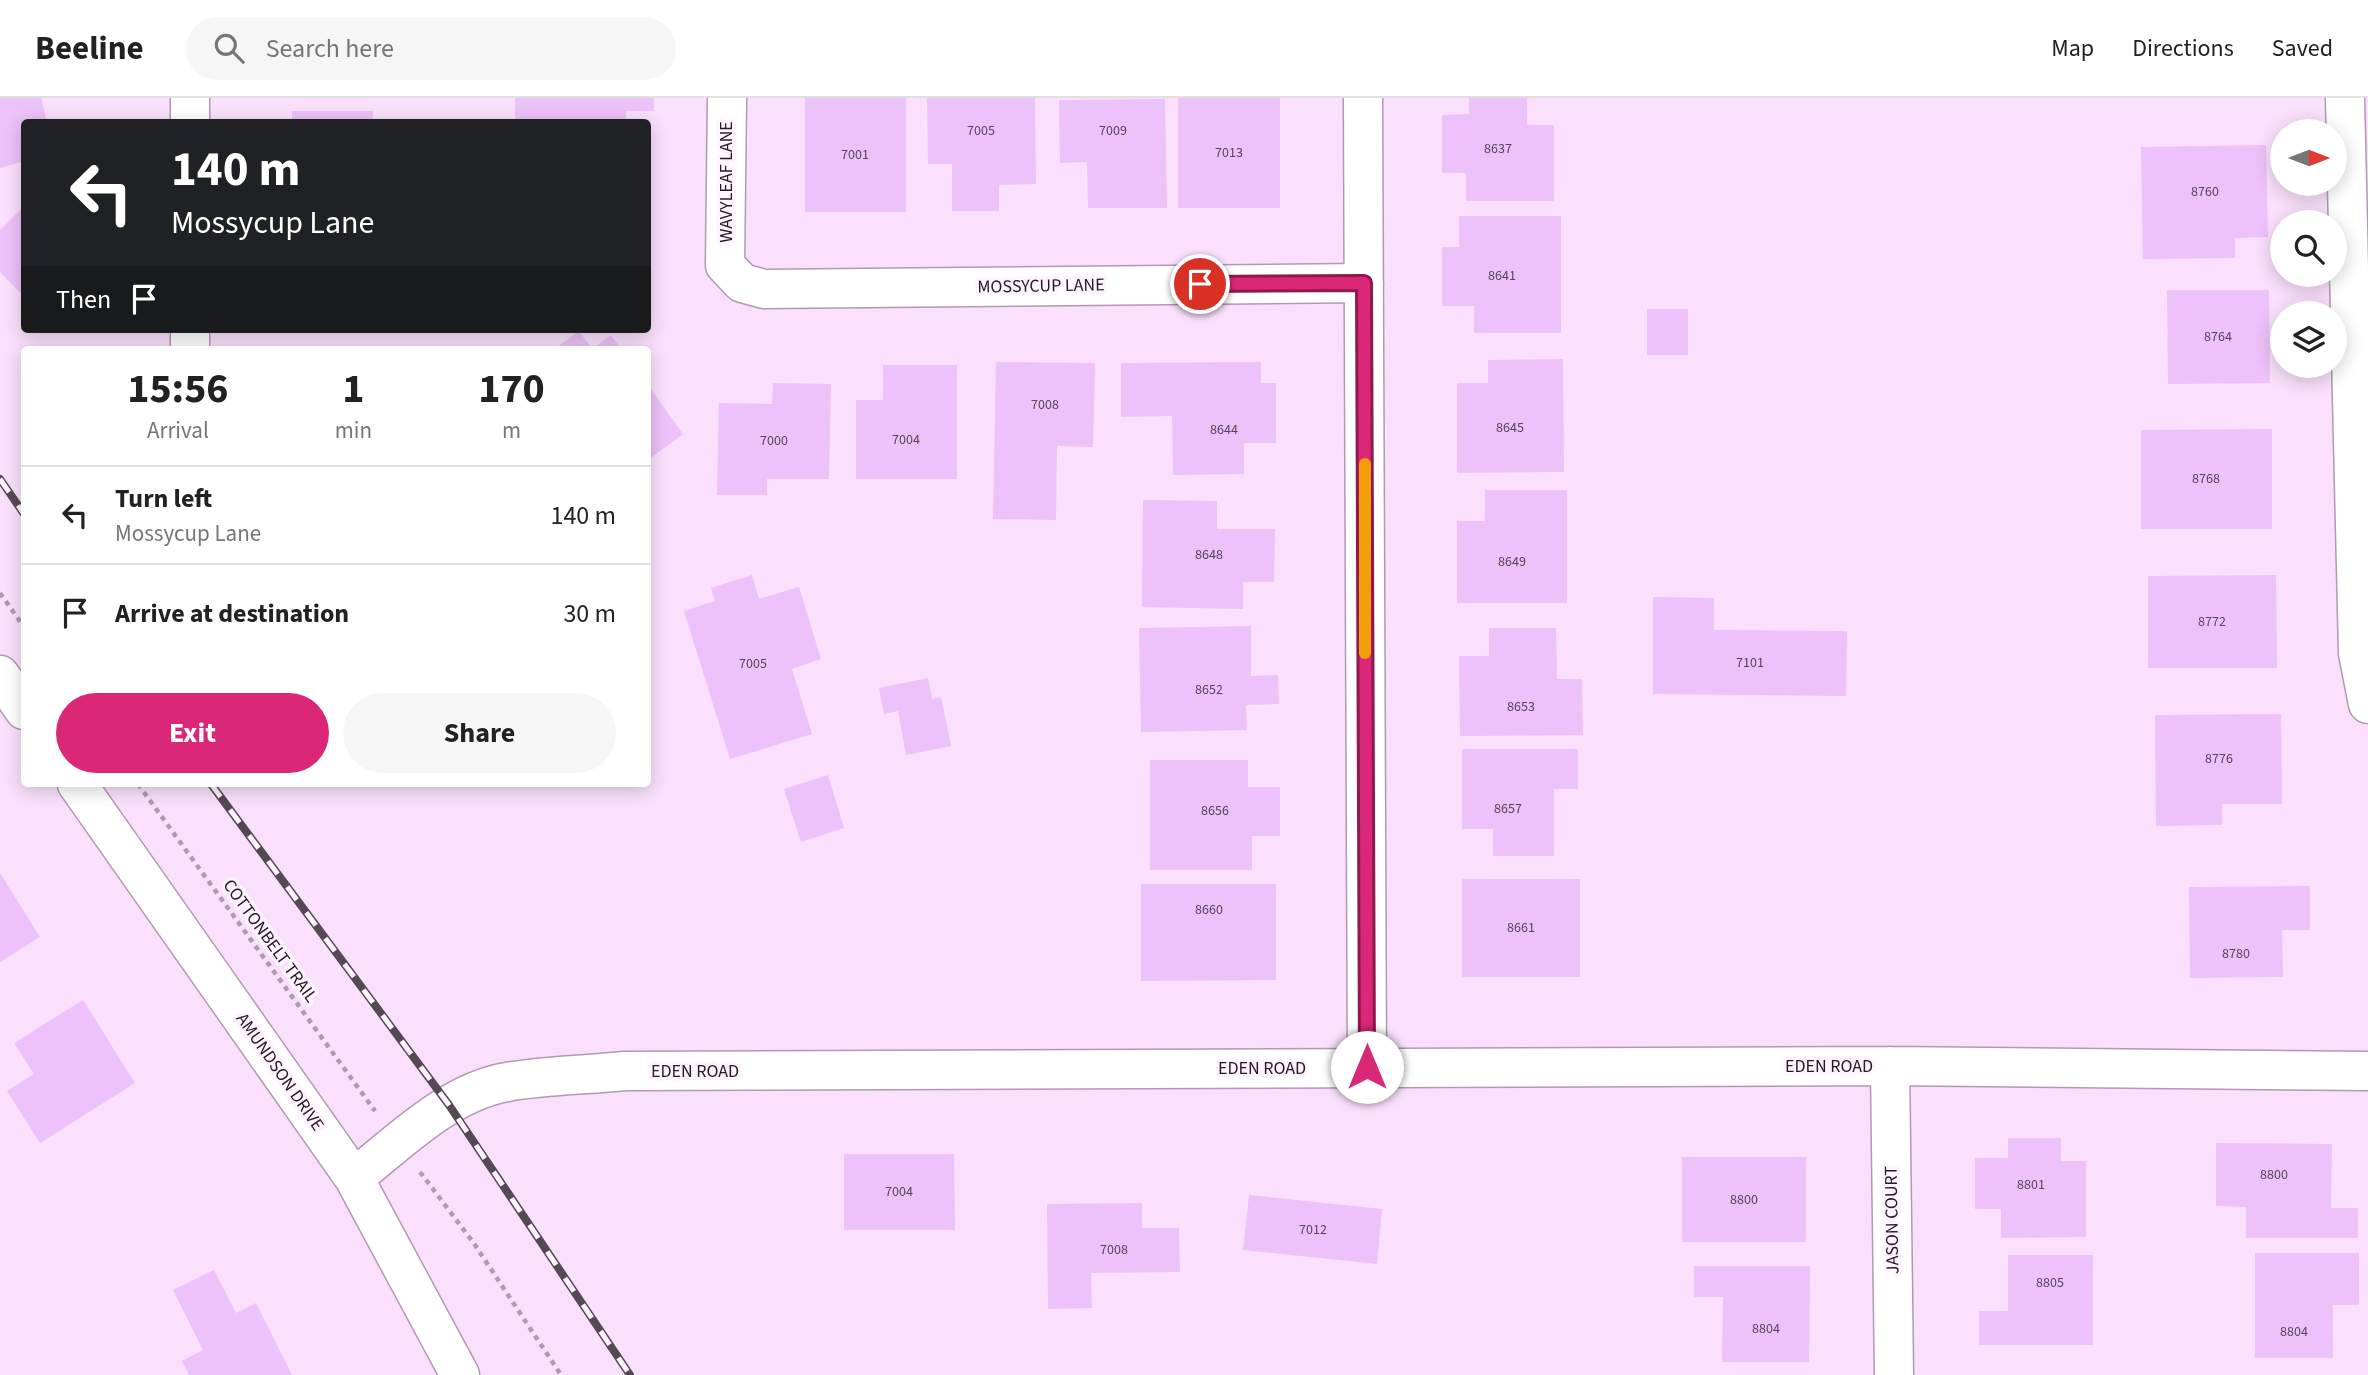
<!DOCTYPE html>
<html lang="en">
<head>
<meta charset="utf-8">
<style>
  body { margin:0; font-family:"Source Sans 3",sans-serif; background:#f6f6f6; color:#222; height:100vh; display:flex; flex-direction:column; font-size:26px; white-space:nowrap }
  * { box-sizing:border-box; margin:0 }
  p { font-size:23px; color:#767676 }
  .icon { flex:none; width:38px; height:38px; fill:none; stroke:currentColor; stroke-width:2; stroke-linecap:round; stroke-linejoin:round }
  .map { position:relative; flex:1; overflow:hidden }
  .panel { position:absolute; left:21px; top:248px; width:630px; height:441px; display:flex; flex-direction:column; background:#fff; border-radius:7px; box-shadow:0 4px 18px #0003 }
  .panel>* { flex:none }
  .banner { position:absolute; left:21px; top:21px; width:630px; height:214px; border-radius:7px; box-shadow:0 4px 18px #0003; background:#202124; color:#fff; overflow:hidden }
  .needle { width:46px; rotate:90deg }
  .controls { position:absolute; left:2270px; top:21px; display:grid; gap:14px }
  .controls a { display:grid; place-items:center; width:77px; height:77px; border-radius:50%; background:#fff; box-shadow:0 4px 18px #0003; font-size:35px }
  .pin { position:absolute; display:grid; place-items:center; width:60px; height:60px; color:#fff; margin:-30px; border:4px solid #fff; border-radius:50%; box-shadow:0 2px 7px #0007 }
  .me { position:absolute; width:77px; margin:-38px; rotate:0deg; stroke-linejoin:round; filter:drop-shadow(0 0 5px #0008) }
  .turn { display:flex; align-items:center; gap:24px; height:147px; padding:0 35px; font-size:32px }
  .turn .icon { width:91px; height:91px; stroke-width:2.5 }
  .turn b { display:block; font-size:49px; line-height:60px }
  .then { display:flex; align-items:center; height:66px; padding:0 35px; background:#0003; gap:14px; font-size:26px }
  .eta { display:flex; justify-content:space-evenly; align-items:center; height:119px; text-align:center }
  .eta b { font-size:42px; font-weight:700; line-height:49px }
  .button { display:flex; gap:14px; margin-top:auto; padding:14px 35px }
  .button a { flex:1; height:80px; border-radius:42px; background:#db2777; color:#fff; font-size:28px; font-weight:700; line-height:80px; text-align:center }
  .button a+a { background:#f6f6f6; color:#222 }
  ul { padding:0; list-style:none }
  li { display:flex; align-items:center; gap:21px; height:98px; padding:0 35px; border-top:2px solid #e0e0e0 }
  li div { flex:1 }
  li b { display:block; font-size:26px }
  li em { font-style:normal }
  header { display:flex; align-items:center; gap:42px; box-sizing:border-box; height:98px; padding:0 35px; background:#fff; border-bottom:2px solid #e0e0e0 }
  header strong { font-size:33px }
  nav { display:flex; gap:38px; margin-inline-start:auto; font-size:24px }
  .search { width:490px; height:63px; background:#f6f6f6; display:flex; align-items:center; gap:18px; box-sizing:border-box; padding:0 24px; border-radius:38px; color:#767676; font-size:26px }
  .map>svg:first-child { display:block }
  .building { fill:#edc1f9 }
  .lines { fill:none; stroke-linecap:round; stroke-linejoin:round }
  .minor-casing { stroke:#b199b2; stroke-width:41 }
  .path { stroke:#af9bb0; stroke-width:4.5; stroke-dasharray:5 5; stroke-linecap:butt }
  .minor { stroke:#fff; stroke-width:38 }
  .rail-casing { stroke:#564956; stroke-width:8 }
  .rail { stroke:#fef3fe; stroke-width:5; stroke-dasharray:16; stroke-linecap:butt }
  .route-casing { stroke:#8e194d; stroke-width:18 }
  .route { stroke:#db2777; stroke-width:12 }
  .slow { stroke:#f59e0b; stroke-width:12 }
  .labels { text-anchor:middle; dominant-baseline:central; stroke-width:7; stroke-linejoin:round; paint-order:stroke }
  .number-label { font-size:14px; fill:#564458 }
  .street-label { font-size:18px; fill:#231a23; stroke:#fef3fe }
</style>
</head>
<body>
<header>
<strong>Beeline</strong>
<div class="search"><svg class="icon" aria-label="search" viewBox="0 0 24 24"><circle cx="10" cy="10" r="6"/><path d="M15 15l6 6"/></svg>Search here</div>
<nav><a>Map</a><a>Directions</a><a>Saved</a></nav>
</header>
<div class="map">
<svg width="2368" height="1277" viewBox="0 0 2368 1277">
  <rect width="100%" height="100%" fill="#fae0fc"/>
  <!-- building -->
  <path class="building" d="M0,0H41L47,24H24V63L0,70Z
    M515,0H654V13H626V24H515Z
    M805,0H906V114H805Z
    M927,0H1035L1036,86L999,87V113H952V66H928Z
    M1178,0H1280V110H1178Z
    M1469,0H1527V27H1554V103H1466V75H1442V17L1469,16Z
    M1165,1L1167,110H1088L1087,64L1060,65L1059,2Z
    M292,13H373V24H292Z
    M2266,47L2268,139L2235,140V160L2143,161L2141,49Z
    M24,108V199L0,174V132Z
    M1459,118H1561V235H1474V208H1442V149H1459Z
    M2167,192H2269L2270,285L2168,286Z
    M1647,211H1688V257H1647Z
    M579,233L592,251L611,237L622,252H553Z
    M1563,261L1564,374L1457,375V285H1488V262Z
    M996,264L1095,265L1093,349L1057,348L1056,422L993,421Z
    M1261,264V285H1276V345H1244V376L1173,377L1172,318L1121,319V265Z
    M883,267H957V381H856V302H883Z
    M773,285L831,286L829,381H767V397H717L719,305L772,306Z
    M648,287L683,336L648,362Z
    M2272,331V431H2141V332Z
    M1485,392H1567V505H1457V423H1485Z
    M1143,402L1217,403V431H1275L1274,484H1243V511L1142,509Z
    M752,477L759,501L799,489L821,561L792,571L812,636L730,661L684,513L715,503L711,490Z
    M2276,477L2277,570H2148V478Z
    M1653,499L1714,500V532L1847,533L1846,598L1653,596Z
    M1251,528V578L1278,577L1279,606L1246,607L1247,632L1141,634L1139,530Z
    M1489,530H1556L1557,581H1582L1583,637L1460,638L1459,558H1489Z
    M928,580L932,601L941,599L951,648L906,657L898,613L884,616L879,590Z
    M2281,616L2282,706H2222V727L2156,728L2155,617Z
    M1462,651H1578V691H1554V758H1493V731H1462Z
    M1150,662H1248V689H1280V738H1252V772H1150Z
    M828,677L844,730L801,744L784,691Z
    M0,775L40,839L0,864Z
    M1462,781H1580V879H1462Z
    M1141,786H1276V882L1141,883Z
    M2310,788V832H2282L2283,879L2190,880L2189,789Z
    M83,902L135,985L40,1045L7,993L34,976L14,945Z
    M2008,1040H2061V1063H2086V1139L2001,1140V1111H1975V1060H2008Z
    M2216,1045L2332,1046L2331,1110H2358V1140H2246V1109L2216,1108Z
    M844,1056H954L955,1132H844Z
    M1682,1059H1806V1144H1682Z
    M1249,1097L1382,1111L1377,1166L1243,1152Z
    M1142,1105V1130H1179L1180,1174L1091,1175L1092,1210L1048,1211L1047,1106Z
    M2255,1155H2359V1207H2333V1260H2255Z
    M2008,1157H2093V1247H1979V1213H2008Z
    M1694,1168H1810L1809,1264H1722L1723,1199H1694Z
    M214,1172L236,1215L256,1205L292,1277H189L182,1263L203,1252L173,1192Z"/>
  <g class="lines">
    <defs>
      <path id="minor" d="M727,0L725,167L742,185L764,191L1364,185
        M1363,0L1367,969
        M2345,0L2358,555L2368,606
        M190,24V0
        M190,252V231
        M0,577L24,612
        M77,686L354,1080L460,1277
        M1890,968L1894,1277
        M354,1080C399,1044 449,994 507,984C546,977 587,977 625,973L1890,968L2368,973"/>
    </defs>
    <!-- minor casing -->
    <use href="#minor" class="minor-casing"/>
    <!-- path -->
    <path class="path" d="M0,495L24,529
      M138,686L375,1013
      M420,1074L473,1144L561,1277"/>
    <!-- minor -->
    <use href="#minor" class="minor"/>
    <defs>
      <path id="rail" d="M0,381L24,416
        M211,686L449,1007L630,1277"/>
    </defs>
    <!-- rail casing -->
    <use href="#rail" class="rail-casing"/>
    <!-- rail -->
    <use href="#rail" class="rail"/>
  </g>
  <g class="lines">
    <defs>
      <path id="route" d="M1200,186L1364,185L1367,969"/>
    </defs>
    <!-- route casing -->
    <use href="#route" class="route-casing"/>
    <!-- route -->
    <use href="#route" class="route"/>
    <!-- slow -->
    <path class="slow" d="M1365,366V555"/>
  </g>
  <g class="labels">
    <!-- number labels -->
    <g class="number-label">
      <text x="981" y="33">7005</text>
      <text x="1113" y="33">7009</text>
      <text x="1498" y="51">8637</text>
      <text x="1229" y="55">7013</text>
      <text x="855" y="57">7001</text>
      <text x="2205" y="94">8760</text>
      <text x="1502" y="178">8641</text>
      <text x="2218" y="239">8764</text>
      <text x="1045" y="307">7008</text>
      <text x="1510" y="330">8645</text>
      <text x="1224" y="332">8644</text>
      <text x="906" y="342">7004</text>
      <text x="774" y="343">7000</text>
      <text x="2206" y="381">8768</text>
      <text x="1209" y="457">8648</text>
      <text x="1512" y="464">8649</text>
      <text x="2212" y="524">8772</text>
      <text x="1750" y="565">7101</text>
      <text x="753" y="566">7005</text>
      <text x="1209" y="592">8652</text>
      <text x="1521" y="609">8653</text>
      <text x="2219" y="661">8776</text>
      <text x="1508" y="711">8657</text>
      <text x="1215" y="713">8656</text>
      <text x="1209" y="812">8660</text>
      <text x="1521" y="830">8661</text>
      <text x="2236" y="856">8780</text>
      <text x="2274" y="1077">8800</text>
      <text x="2031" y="1087">8801</text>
      <text x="899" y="1094">7004</text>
      <text x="1744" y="1102">8800</text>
      <text x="1313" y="1132">7012</text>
      <text x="1114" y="1152">7008</text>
      <text x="2050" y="1185">8805</text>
      <text x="1766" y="1231">8804</text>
      <text x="2294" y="1234">8804</text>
    </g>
    <!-- street labels -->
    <g class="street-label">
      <text transform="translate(726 84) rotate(-90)">WAVYLEAF LANE</text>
      <text transform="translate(1041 188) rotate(-1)">MOSSYCUP LANE</text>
      <text transform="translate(270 843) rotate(54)">COTTONBELT TRAIL</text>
      <text x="1829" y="968">EDEN ROAD</text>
      <text x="1262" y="970">EDEN ROAD</text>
      <text x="695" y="973">EDEN ROAD</text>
      <text transform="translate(280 974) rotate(55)">AMUNDSON DRIVE</text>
      <text transform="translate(1892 1122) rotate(-91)">JASON COURT</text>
    </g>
  </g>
</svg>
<div class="controls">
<a><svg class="needle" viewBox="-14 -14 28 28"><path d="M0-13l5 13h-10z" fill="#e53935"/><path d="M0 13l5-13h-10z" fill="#767676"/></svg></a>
<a><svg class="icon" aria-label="search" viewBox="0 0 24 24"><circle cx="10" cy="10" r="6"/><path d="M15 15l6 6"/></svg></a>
<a><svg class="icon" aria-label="layers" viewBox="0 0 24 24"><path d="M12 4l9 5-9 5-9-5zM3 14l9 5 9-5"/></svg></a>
</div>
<div class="pin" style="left:1200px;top:186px;background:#d93025"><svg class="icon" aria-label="arrive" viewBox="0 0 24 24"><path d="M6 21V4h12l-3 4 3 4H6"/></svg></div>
<svg class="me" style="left:1367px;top:969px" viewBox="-20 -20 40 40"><circle r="19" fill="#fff"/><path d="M0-13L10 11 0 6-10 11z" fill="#db2777"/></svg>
<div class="banner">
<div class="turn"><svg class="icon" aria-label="left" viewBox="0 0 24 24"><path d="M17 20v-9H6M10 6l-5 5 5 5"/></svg><div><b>140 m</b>Mossycup Lane</div></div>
<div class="then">Then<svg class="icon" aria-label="arrive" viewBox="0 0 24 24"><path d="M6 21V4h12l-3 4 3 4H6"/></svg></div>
</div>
<section class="panel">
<div class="eta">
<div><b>15:56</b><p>Arrival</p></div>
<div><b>1</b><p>min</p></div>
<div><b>170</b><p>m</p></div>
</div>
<ul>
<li><svg class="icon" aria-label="left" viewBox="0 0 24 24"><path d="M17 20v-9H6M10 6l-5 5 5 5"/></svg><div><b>Turn left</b><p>Mossycup Lane</p></div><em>140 m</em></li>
<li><svg class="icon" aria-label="arrive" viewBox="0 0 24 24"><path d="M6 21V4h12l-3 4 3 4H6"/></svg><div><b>Arrive at destination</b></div><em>30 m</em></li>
</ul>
<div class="button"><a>Exit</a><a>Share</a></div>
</section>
</div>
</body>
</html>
